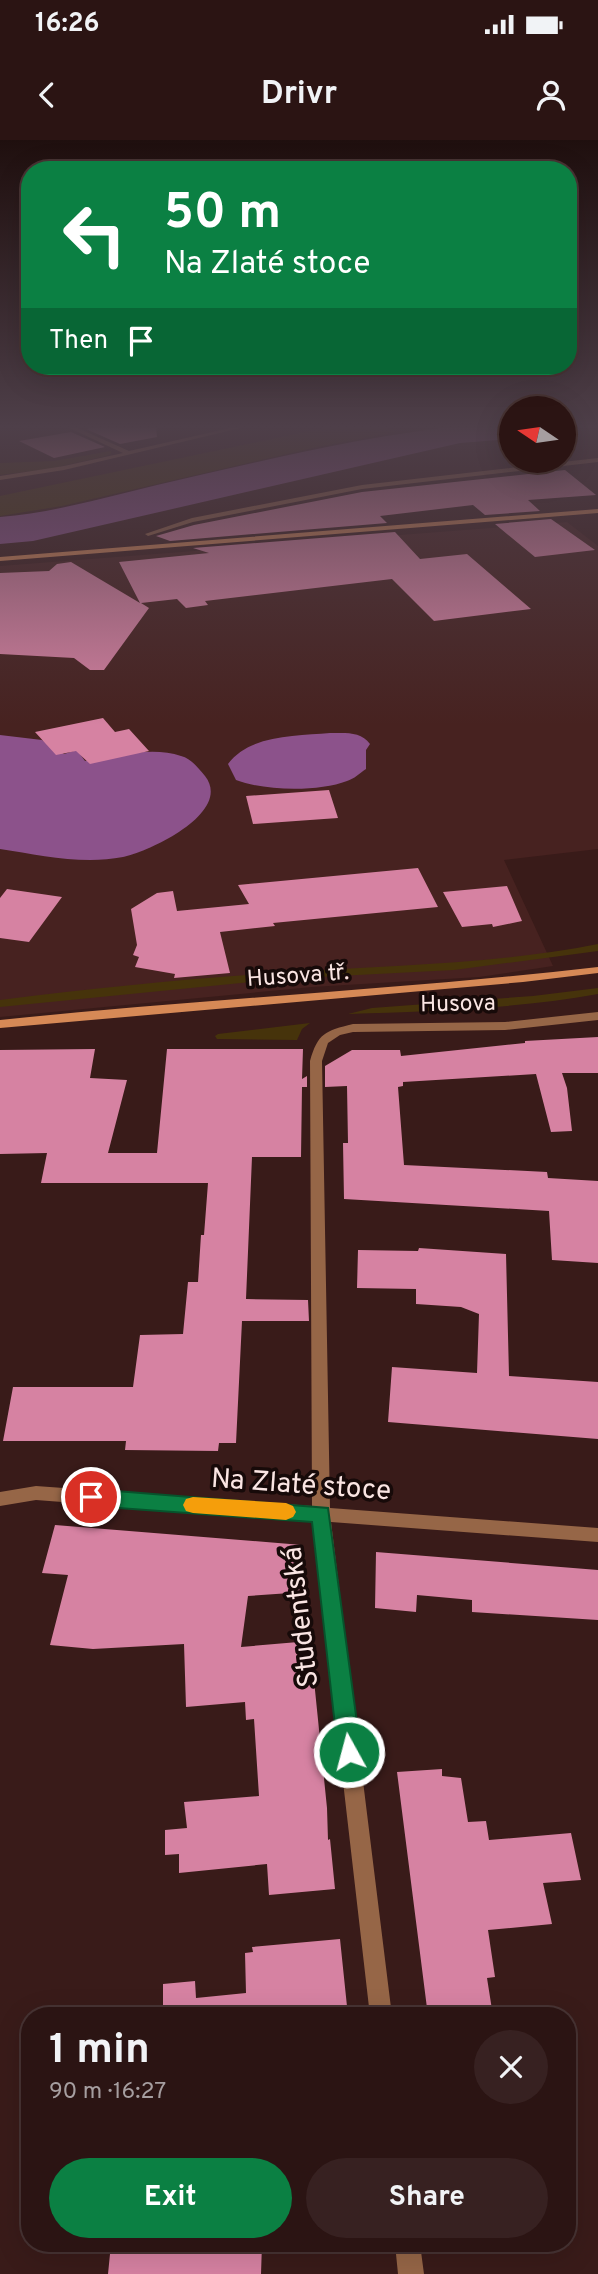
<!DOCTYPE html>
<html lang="en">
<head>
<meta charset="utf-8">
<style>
  body { margin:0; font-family:Overpass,sans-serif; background:#372121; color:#f1f3f6; height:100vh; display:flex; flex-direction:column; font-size:26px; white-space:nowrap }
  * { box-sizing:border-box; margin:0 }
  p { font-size:23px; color:#a69ea0 }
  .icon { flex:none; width:38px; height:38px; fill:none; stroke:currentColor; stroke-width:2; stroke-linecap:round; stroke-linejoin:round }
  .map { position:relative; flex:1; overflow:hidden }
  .side { position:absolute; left:21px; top:1867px; width:555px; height:245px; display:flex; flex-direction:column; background:#2b1413; border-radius:28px; box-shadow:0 7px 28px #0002,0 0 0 2px #473333 }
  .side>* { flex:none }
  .hud { position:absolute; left:21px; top:21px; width:556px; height:214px; border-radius:28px; box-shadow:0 7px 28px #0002,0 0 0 2px #473333; background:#0b8043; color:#fff; overflow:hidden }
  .needle { width:46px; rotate:283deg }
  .fabs { position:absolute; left:499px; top:256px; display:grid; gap:14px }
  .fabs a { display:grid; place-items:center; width:77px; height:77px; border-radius:50%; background:#2b1413; box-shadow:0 7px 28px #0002,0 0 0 2px #473333; font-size:35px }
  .pin { position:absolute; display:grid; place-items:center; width:60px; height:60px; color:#fff; margin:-30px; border:4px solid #fff; border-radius:50%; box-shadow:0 2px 7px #0007 }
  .me { position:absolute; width:77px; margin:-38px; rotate:353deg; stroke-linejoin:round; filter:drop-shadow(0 0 5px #0008) }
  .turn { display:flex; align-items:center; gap:24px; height:147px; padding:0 28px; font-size:32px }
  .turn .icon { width:91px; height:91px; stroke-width:2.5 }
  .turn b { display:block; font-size:49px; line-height:60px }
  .then { display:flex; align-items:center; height:66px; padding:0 28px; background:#0003; gap:14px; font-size:26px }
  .round { display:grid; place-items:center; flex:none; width:74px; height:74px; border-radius:37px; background:#372121 }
  .headline { display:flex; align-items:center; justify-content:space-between; height:119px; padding:0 28px }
  h1 { font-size:42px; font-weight:700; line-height:52px }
  .button { display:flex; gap:14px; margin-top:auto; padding:14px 28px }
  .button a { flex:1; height:80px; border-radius:42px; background:#0b8043; color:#fff; font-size:28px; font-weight:700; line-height:80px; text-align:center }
  .button a+a { background:#372121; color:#f1f3f6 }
  .status { display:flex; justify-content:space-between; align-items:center; height:49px; padding:0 35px; background:#2b1413; direction:ltr }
  .status svg { height:19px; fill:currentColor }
  header { display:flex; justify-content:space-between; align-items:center; height:91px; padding:0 28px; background:#2b1413; font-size:32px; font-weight:700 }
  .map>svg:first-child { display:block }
  .built { fill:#472220 }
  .green { fill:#46330b }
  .water { fill:#8c528b }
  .building { fill:#d682a2 }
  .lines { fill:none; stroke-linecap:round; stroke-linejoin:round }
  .street { fill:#966647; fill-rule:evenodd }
  .secondary { fill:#d68956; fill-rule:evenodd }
  .route { fill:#0b8043; stroke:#07532c; stroke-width:2 }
  .slow { fill:#f59e0b }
  .labels { text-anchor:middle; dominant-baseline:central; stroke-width:7; stroke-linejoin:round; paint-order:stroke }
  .street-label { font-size:23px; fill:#fae5e3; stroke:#170a09 }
  .near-street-label { font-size:28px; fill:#fae5e3; stroke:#170a09 }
</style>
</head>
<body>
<div class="status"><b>16:26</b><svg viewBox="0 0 49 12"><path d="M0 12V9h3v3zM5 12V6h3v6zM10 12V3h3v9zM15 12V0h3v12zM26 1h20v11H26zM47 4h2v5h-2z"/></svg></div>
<header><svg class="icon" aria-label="back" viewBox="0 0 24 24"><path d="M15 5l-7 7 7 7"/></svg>Drivr<svg class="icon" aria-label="person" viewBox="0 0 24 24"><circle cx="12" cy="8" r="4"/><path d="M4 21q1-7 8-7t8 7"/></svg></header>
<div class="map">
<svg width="598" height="2134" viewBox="0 0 598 2134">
  <rect width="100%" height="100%" fill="#391b19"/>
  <!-- built -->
  <path class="built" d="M567,382L598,406V709L504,720L553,826L479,837L312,847L0,877V426Z"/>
  <!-- green -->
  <path class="green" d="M334,286H384L396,292L317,307L62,366L0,376V356Z
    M111,311V314L106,316L49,329L0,335V323L54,321Z
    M598,804V811L454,830L280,839L0,867V860C96,848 194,838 291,832C394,825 497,824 598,804Z
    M598,848V854C516,869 431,871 348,874L372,868L533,856Z
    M310,883L302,889L297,900L217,899L215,896L218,894Z"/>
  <!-- water -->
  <path class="water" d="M460,286H511V299L460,303L33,401L0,404V377C53,373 106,357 157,345C257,322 357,297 460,286Z
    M330,593C345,593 361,591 370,604L366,610V629C360,633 354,639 347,641C319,652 264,651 236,640L228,624C251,594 297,596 330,593Z
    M0,595L42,600L64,614L77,610L85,621C114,616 153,606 181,616C192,619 198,628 205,636C233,672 151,711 123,717C82,725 40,715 0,709Z"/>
  <!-- building -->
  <path class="building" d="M101,286H156L157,297L120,304L86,289Z
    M71,292L105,307L54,318L19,301Z
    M565,330L596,355L528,360L540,371L485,375L473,365L380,376L387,383L170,401L156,396L194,385L362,352Z
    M551,379L595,410L535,417L495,384Z
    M395,392L420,419L467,414L531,469L434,481L392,439L205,461L208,465L186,468L177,459L141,463L149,468L104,530H90L74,518L0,514V433L49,431L57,424L71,422L140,463L119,422L209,413L193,408Z
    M103,578L115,592L129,589L149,611L90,624L76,611L56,615L35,592Z
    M329,650L338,678L253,684L246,656Z
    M418,728L438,767L273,783L275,786L220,792L230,833L174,838L175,834L135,827L139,817L133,815L137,805L131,769L157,753L173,751L177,771L249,764L238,745Z
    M507,746L522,781L493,787L492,784L462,787L443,752Z
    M7,749L62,757L29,802L0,798V758Z
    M598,897V933H562L567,948L572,991L551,992L536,934L403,942V946L398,947L404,1025L547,1032L548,1038L598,1041V1123L552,1120L549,1071L344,1059L343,1003H348L347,946L325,947V926L352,910H400L401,916L525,903V901Z
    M95,909L90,938L127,940L108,1013H157L167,909H303L302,939L307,936V947H302L301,1017H252L246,1159L308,1160L309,1181H242L236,1303H219L218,1311L125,1310L126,1301H3L13,1247H133L140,1195L183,1194L188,1142H198L201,1095H204L208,1043H41L47,1013L0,1014V910Z
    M419,1108L506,1114L509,1236L598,1242V1299L388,1282L392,1227L477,1233L479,1174L461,1167L416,1164V1149L357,1148L358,1110L418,1111Z
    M55,1385L302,1405L305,1452L248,1456L241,1507L310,1501L327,1668L328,1700L330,1699L335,1749L269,1755L267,1724L179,1733V1714L165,1715V1690L187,1688L184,1662L259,1656L254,1579L246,1580L245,1562L186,1567L184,1504L93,1509L50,1505L68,1435L42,1433Z
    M376,1412L598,1430V1480L472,1472V1460L417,1455L416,1472L375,1468Z
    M442,1629V1636L461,1638L468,1682L486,1681L489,1700L571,1693L581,1740L543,1743L552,1784L488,1790L495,1837L487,1838L493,1876H428L397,1632Z
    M340,1799L348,1876H163V1844L195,1841L196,1858L246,1853L245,1813L253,1812L252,1807Z
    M111,2104H262L261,2134H108Z"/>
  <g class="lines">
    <!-- street -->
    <path class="street" d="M65,286H73L129,311L239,286H249L64,330L0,340V336L64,326L123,313Z
      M598,318V322L362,349L193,382L148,396L145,394L192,378L362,345Z
      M598,872V880L505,890L353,892L340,895L328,903L322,921L330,1368L598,1388V1402L331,1382L392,1876H370L313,1381L36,1360L0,1366V1352L36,1346L312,1366L310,921C318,893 325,891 353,884L505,882Z
      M395,2104H420L424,2134H398Z"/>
    <!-- secondary -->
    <path class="secondary" d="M598,369V373L0,421V417Z
      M598,827V833L523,842L0,888V880C199,859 399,850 598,827Z"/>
  </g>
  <!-- sky -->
  <linearGradient id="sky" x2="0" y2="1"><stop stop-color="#1f0f0e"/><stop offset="0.49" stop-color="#4e3f49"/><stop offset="1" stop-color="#4e3f49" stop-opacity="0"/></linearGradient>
  <rect width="598" height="585" fill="url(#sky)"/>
  <!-- route -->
  <path class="route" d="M91,1349L328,1368L361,1612L357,1619L349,1623L342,1619L338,1612L312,1382L91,1366L84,1363L81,1357L84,1352Z"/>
  <!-- slow -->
  <path class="slow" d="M193,1357L286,1363L293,1366L296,1372L293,1377L286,1380L193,1373L186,1371L183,1365L186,1359Z"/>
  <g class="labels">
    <!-- street labels -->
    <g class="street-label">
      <text transform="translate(298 837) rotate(-4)">Husova tř.</text>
      <text transform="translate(458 865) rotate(-1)">Husova</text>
    </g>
    <!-- near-street labels -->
    <g class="near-street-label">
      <text transform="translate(301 1346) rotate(4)">Na Zlaté stoce</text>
      <text transform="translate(302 1477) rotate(-97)">Studentská</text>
    </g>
  </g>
</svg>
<div class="fabs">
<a><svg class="needle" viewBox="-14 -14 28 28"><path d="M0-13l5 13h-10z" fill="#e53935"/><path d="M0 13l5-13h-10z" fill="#a69ea0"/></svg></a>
</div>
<div class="pin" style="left:91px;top:1357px;background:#d93025"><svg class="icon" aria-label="arrive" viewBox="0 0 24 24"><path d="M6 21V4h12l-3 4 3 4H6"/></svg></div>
<svg class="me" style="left:349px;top:1612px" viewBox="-20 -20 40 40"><circle r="17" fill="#0b8043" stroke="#fff" stroke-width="3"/><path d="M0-11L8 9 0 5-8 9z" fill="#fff"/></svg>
<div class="hud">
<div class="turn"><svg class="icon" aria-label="left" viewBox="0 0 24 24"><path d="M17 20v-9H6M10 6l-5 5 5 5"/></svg><div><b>50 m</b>Na Zlaté stoce</div></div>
<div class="then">Then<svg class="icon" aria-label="arrive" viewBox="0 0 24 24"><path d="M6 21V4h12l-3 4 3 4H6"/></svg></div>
</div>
<section class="side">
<div class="headline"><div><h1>1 min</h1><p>90 m · 16:27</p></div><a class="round"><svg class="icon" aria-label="close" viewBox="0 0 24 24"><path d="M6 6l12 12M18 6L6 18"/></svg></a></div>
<div class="button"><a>Exit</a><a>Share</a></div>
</section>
</div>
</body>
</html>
